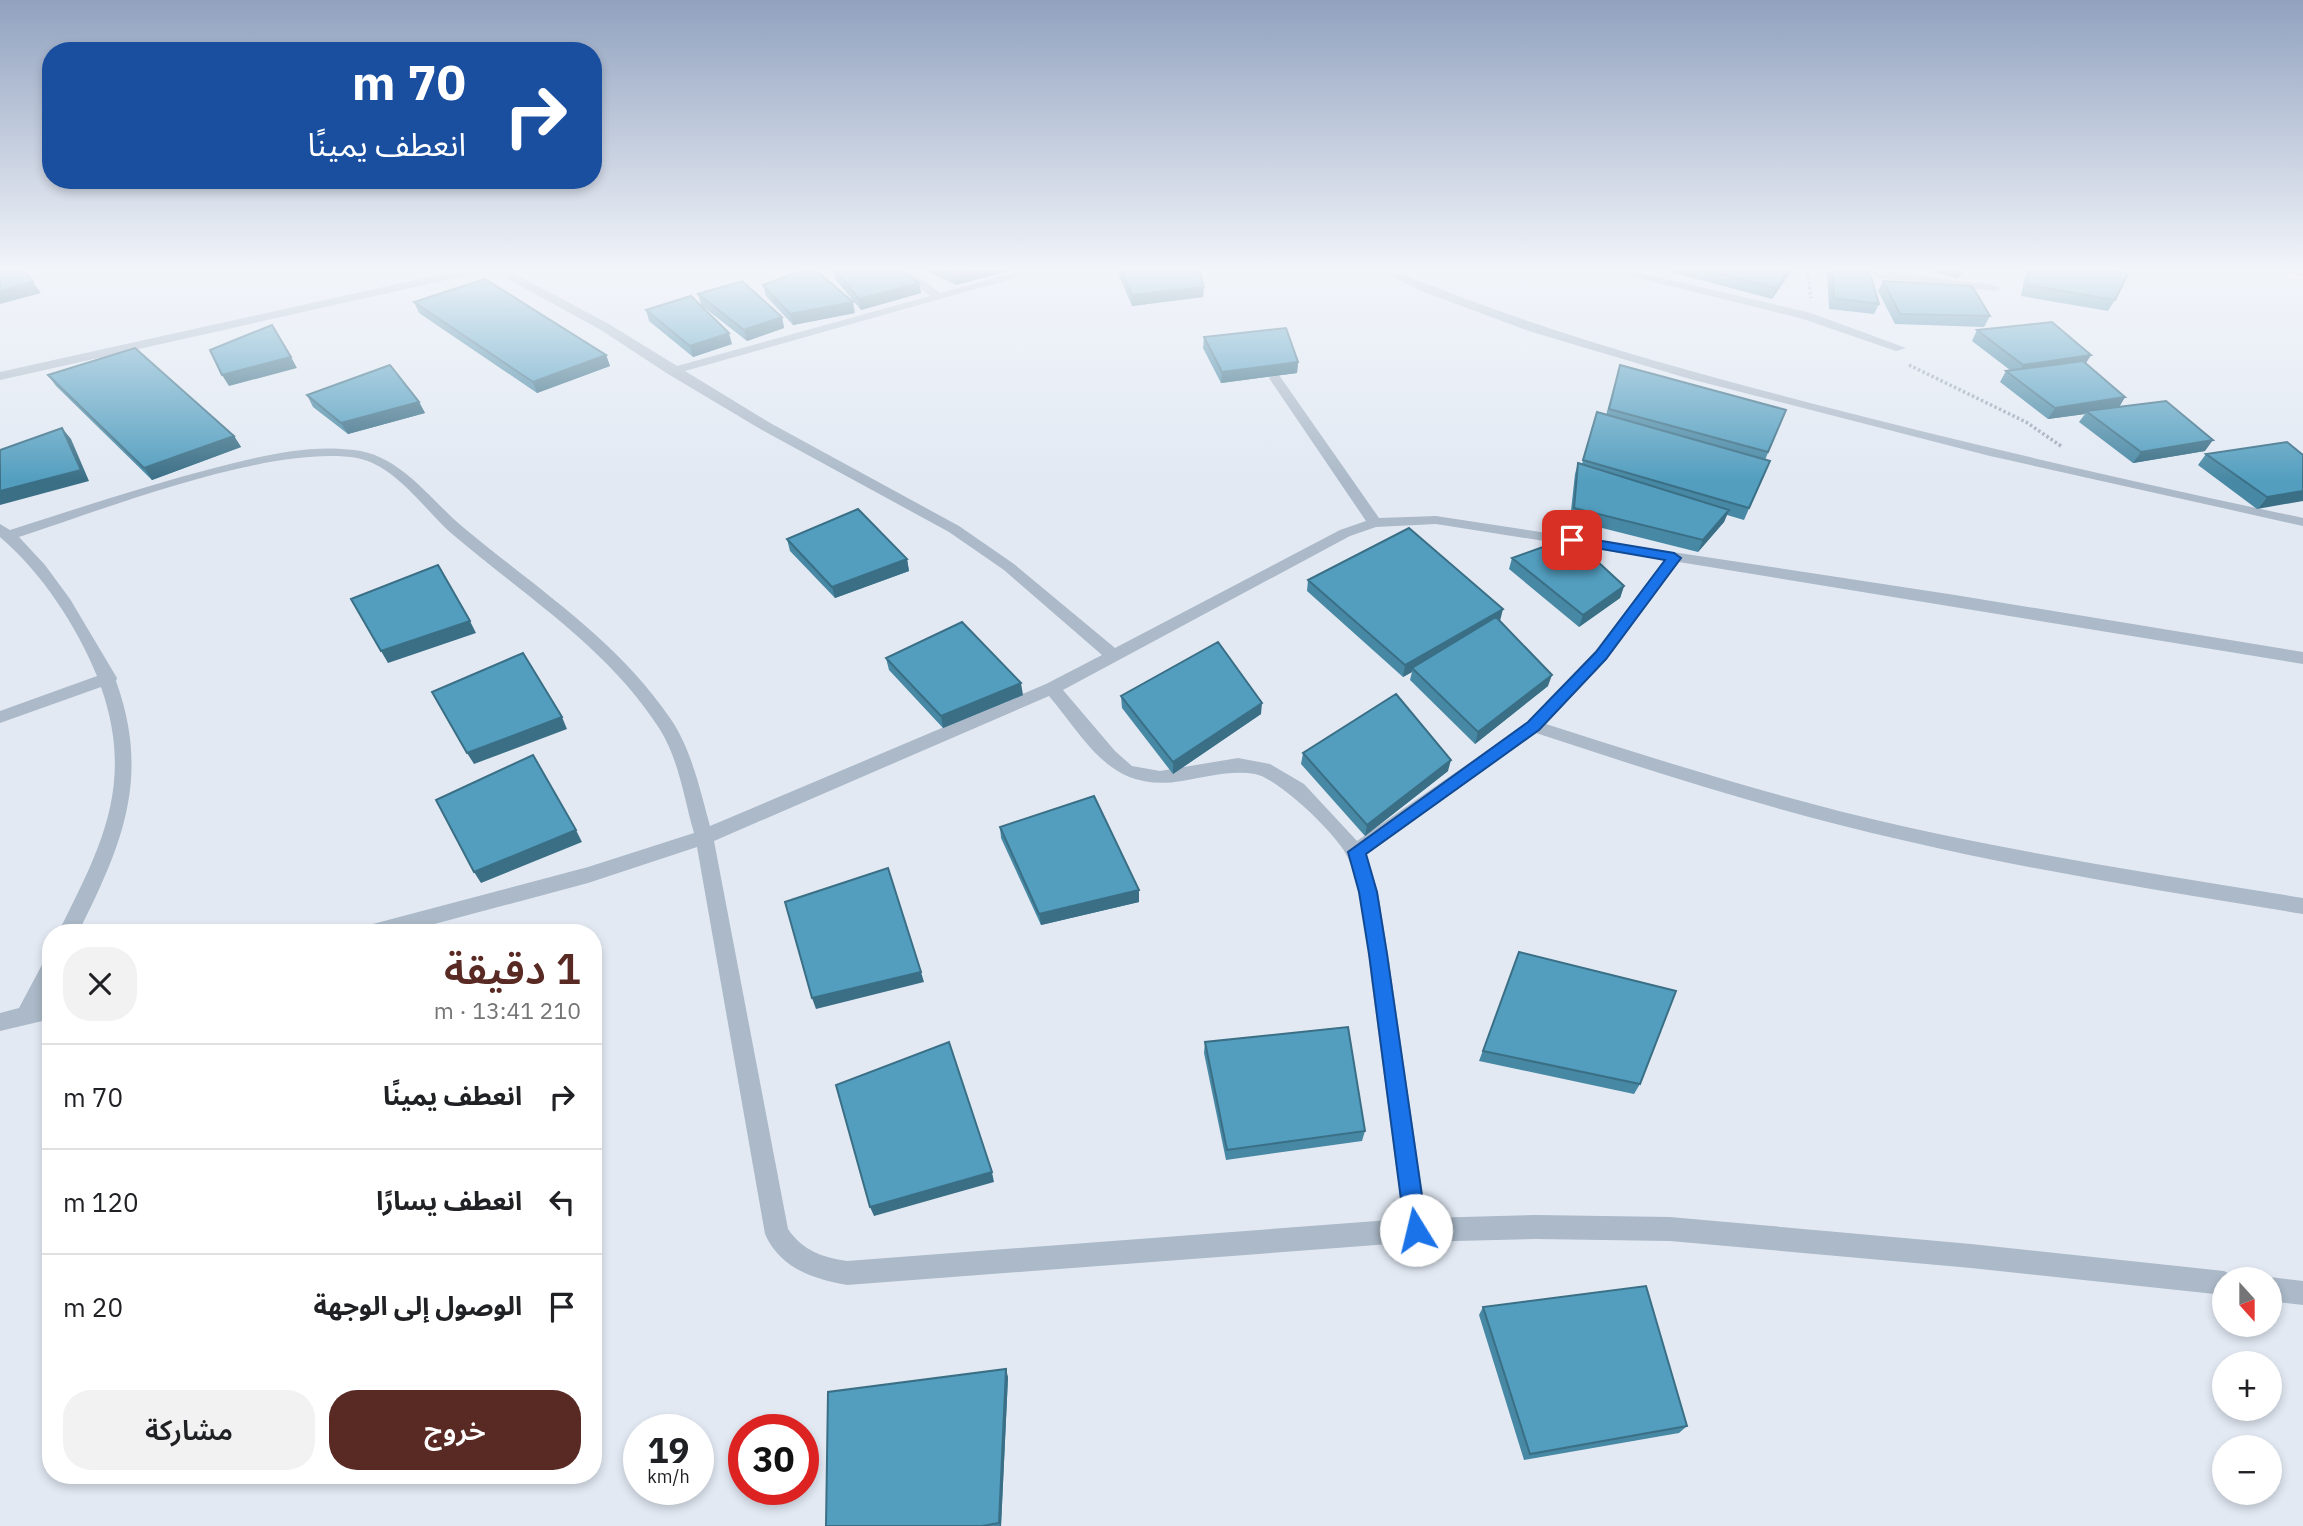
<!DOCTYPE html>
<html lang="ar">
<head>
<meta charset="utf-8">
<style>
  body { margin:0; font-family:"IBM Plex Sans","Noto Sans Arabic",sans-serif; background:#f2f2f2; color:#202124; direction:rtl; height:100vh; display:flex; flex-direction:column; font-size:26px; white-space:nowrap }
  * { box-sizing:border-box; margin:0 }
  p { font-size:23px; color:#757577 }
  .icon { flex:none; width:38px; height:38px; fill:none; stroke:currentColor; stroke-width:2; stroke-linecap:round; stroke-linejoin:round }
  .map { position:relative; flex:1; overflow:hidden; direction:ltr }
  .panel { position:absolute; left:42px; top:924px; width:560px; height:560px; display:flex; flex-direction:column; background:#fff; border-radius:28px; box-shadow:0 4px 10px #0003; direction:rtl }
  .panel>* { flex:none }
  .top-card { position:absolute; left:42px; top:42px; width:560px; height:147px; border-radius:28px; box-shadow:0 4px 10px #0003; direction:rtl; background:#1a4fa0; color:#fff; overflow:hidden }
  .needle { width:46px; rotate:159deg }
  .tools { position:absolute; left:2212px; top:1267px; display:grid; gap:14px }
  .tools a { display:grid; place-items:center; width:70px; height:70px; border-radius:50%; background:#fff; box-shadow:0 4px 10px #0003; font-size:35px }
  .speed { position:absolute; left:623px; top:1414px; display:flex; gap:14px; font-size:35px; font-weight:700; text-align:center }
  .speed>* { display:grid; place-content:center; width:91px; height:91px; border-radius:50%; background:#fff; box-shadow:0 4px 10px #0003; line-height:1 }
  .speed small { font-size:18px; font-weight:400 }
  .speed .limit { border:10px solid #d22; background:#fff; color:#111 }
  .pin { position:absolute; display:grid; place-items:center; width:60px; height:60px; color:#fff; margin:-30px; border-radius:14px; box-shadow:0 4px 10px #0006 }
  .me { position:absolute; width:77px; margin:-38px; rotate:351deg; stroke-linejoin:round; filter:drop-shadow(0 0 5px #0008) }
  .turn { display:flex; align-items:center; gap:24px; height:147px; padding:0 21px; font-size:32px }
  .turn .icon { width:91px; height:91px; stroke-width:2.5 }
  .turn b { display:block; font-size:49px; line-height:60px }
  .round { display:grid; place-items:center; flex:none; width:74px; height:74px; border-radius:28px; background:#f2f2f2 }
  .overview { display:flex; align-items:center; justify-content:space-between; height:119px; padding:0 21px }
  h1 { font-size:42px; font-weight:600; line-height:52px; color:#592a23 }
  .primary-button { display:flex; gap:14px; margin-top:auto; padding:14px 21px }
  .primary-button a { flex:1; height:80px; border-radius:28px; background:#592a23; color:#fff; font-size:28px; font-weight:600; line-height:80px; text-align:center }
  .primary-button a+a { background:#f2f2f2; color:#202124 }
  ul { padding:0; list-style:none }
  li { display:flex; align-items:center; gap:21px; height:105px; padding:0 21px; border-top:2px solid #e0e0e0 }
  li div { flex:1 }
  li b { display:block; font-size:26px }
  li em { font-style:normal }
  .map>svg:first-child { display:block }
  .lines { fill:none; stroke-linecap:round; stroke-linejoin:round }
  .stream { stroke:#ae8782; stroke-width:7 }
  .path { stroke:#98a7b6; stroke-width:3.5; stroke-dasharray:2.5 2.5; stroke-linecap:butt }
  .street { fill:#abb9c8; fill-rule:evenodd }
  .wall { fill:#4788a4 }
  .shaded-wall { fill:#3a6f86 }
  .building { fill:#539ebf; stroke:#3a6f86; stroke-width:2 }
  .route { fill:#1a73e8; stroke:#114b97; stroke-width:2 }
</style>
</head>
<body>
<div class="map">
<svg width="2303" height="1526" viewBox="0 0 2303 1526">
  <rect width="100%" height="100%" fill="#e2e9f3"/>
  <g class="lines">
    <!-- stream -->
    <path class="stream" d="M2269,267L2303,272"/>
    <!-- path -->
    <path class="path" d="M1807,267L1811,298
      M1909,365L2026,422L2061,446"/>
    <!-- street -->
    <path class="street" d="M474,267H502L609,324L677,366L930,296L894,267H907L940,293L1034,267H1053L685,371L772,424L959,526L1014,564L1115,648L1340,530L1366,521L1269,378L1275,374L1279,375L1379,518L1436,516L1955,595L2303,652V664L1679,562L1607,659L1546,724C1664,762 1782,799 1902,826C2035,856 2169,876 2303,898V914C2169,892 2034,871 1902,840C1778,812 1657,773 1536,733L1366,855L1378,893L1388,954L1426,1218L1536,1215L1670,1217L1971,1244L2224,1271L2232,1275L2234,1279H2224V1295L1971,1268L1670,1241L1536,1239L1416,1242L847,1285C813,1279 780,1268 765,1234L697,847L588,883L401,933H359L362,927L369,925L588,867L694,833C684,799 679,759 659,728C607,647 522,594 451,533C424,509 395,465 357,458C270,444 105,509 19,537L45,565L70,599L117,678L116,681C151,778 122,845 78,933H58C101,847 135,785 101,687L0,723V711L97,676C76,625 42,573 0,537V524L10,530C79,508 148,485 218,467C262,456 308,444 354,450C401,455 430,500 464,528C535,587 617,640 670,718C692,750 700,790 710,826L1046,684L1102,655L1004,570L949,532L762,430L668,374L601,330L491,270L0,380V372ZM1436,524L1665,560L1595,651L1528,722L1357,841L1304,784L1270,764L1238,758L1160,771L1132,766L1115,751L1063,690L1350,536L1376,527ZM1049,696C1089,744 1111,793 1182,781C1206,777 1231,770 1255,774C1278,778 1340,837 1348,858C1366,899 1367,949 1373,993C1383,1069 1393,1144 1403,1219L847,1261C822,1257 803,1251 788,1229L714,841Z
      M1370,267H1386C1524,326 1668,366 1814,404C1976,446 2139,483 2303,518V526L1990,456L1690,379L1529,331L1424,292Z
      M1594,267H1615L1811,313L1906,348L1896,351L1803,319Z
      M1857,267L1994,285L2000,288L1994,291L1879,278Z
      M51,959V988L43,1003L51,1001V1019L0,1031V1013L19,1008L44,961Z
      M2270,1277L2303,1281V1305L2270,1301V1279H2264Z"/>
  </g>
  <!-- wall -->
  <path class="wall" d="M918,267H1012V270L956,285Z
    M1118,267H1198L1204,287L1203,297L1132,306L1119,276Z
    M1622,267H1637L1635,270Z
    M1669,267H1793L1772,299L1667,271Z
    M1827,267H1868L1879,304L1874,314L1829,309Z
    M1917,267H1967L1957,279Z
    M2027,267H2094L2115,300L2108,311L2021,296Z
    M833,268L919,283L921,293L861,310L835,279Z
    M1883,281L1990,316L1984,327L1895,324L1878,291Z
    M763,285L855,313L793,325L766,296Z
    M698,294L782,317L784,328L747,341L701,305Z
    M414,302L606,355L610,366L537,393L419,313Z
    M646,310L732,344L693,357L649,321Z
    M1977,330L2091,355L2086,363L2125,397L2119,407L2205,451L2133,463L2079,422L2085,414L2048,419L2000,382L2006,371L2010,370L1972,341Z
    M1204,337L1298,362L1297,373L1221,383L1203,348Z
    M1620,365L1786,410L1765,460L1770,461L1744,520L1727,515L1724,522L1698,552L1570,520L1575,474L1578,463L1582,464L1597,412L1606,415Z
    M48,375L234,436L241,447L152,480L56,386Z
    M307,395L419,402L425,413L348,434L313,407Z
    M2206,454L2303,455L2257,509L2198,465Z
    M787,539L907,559L909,571L835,598L790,551Z
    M1512,558L1624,586L1620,598L1579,627L1509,569Z
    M1308,580L1500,621L1548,686L1475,744L1410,680L1412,672L1403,677L1307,591Z
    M886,658L1023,695L943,728L889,670Z
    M1121,696L1261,714L1173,774L1122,708Z
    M1303,753L1448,771L1365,836L1301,764Z
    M1000,827L1139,890V902L1041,925L1001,838Z
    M1519,952L1640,1084L1634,1094L1479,1061Z
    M1205,1042L1365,1131L1362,1141L1226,1160L1204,1053Z
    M1483,1307L1687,1426L1679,1433L1524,1460L1479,1315Z
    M1008,1377L1001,1526H826Z"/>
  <!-- shaded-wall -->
  <path class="shaded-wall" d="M982,267H1012V270L956,285L954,275Z
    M1791,267H1793L1792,271L1772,299L1776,288Z
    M1964,267H1967L1957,279L1962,269Z
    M33,282L41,293L0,304V291Z
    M919,283L921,293L861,310L859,299Z
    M1204,287L1203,297L1132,306V295Z
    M853,302L855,313L793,325L790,314Z
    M782,317L784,328L747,341L744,330Z
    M729,333L732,344L693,357L690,346Z
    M606,355L610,366L537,393L533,382Z
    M2091,355L2084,366L2017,376L2023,365Z
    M291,357L297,368L229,386L222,375Z
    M1298,362L1297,373L1221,383L1222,372Z
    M2125,397L2118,409L2086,411L2085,414L2048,419L2055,408Z
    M419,402L425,413L348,434L341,423Z
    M62,428L71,439L89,481L0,505V491Z
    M234,436L241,447L152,480L144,468Z
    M2213,440L2205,451L2133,463L2141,452Z
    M2303,491V501L2257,509L2267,497Z
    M1729,510L1724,522L1698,552L1703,540Z
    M907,559L909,571L835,598L832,587Z
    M1624,586L1620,598L1579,627L1583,615Z
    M1503,609L1500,621L1412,668V672L1403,677L1405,665Z
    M470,621L476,633L388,663L381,651Z
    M1552,675L1548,686L1475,744L1478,732Z
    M1021,683L1023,695L943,728L941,716Z
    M1262,703L1261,714L1173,774V762Z
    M562,717L567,729L474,764L467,753Z
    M1451,760L1448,771L1365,836L1367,825Z
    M576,830L582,842L481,883L474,872Z
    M1139,890V902L1041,925L1039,914Z
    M921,972L924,982L816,1009L812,998Z
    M992,1172L994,1182L874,1216L870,1207Z
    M1006,1369L1008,1377L1001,1526H1000L999,1523Z"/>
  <!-- building -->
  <path class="building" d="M0,267H22L33,282L0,291Z
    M812,267L853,302L790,314L763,285Z
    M837,267H897L919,283L859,299L833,268Z
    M938,267H982L954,275Z
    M1119,267H1198L1204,287L1132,295Z
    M1696,267H1791L1776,288Z
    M1832,267H1868L1879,304L1834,298Z
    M2030,267H2094L2128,274L2115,300L2027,285Z
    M485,279L606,355L533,382L414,302Z
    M742,281L782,317L744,330L698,294Z
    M1883,281L1972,286L1990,316L1900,314Z
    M691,296L729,333L690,346L646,310Z
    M2052,322L2091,355L2023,365L1977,330Z
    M272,325L291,357L222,375L210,350Z
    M1286,328L1298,362L1222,372L1204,337Z
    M135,348L234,436L144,468L48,375Z
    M2083,361L2125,397L2055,408L2006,371Z
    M390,365L419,402L341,423L307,395Z
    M1620,365L1786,410L1768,452L1609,409Z
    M2166,401L2213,440L2141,452L2086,411Z
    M1597,412L1770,461L1749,508L1583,460Z
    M62,428L81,470L0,491V450Z
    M2287,442L2303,455V491L2267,497L2206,454Z
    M1578,463L1729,510L1703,540L1574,508Z
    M858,509L907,559L832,587L787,539Z
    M1409,528L1503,609L1405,665L1308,580Z
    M1571,537L1624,586L1583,615L1512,558Z
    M438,565L470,621L381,651L351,599Z
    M1496,617L1552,675L1478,732L1412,668Z
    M962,622L1021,683L941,716L886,658Z
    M1218,642L1262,703L1173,762L1121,696Z
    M523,653L562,717L467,753L432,692Z
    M1396,694L1451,760L1367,825L1303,753Z
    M533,755L576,830L474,872L436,800Z
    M1094,796L1139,890L1039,914L1000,827Z
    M888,868L921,972L812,998L785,902Z
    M1519,952L1676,991L1640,1084L1483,1051Z
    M1348,1027L1365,1131L1227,1150L1205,1042Z
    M949,1042L992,1172L870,1207L836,1085Z
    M1646,1286L1687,1426L1530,1454L1483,1307Z
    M1006,1369L999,1523L982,1526H826L828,1392Z"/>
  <!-- sky -->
  <linearGradient id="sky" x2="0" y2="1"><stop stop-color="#91a2bf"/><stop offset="0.56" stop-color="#f2f5fa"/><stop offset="1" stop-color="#f2f5fa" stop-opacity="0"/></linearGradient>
  <rect width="2303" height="481" fill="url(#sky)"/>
  <!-- route -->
  <path class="route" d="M1572,536L1674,553L1681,558L1606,659L1539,730L1366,854L1377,892L1387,954L1427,1230L1424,1238L1416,1241L1409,1238L1405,1230L1369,954L1359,892L1348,852L1528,722L1596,652L1665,560L1567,543V537Z"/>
</svg>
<div class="tools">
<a><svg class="needle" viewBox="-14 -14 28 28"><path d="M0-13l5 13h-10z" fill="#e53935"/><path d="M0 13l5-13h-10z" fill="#757577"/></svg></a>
<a>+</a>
<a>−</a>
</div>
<div class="speed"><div>19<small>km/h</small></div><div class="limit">30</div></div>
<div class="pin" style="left:1572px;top:540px;background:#d93025"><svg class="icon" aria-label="arrive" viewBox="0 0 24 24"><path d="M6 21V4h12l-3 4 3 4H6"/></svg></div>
<svg class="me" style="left:1416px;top:1230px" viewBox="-20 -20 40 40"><circle r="19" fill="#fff"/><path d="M0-13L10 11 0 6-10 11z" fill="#1a73e8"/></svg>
<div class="top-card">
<div class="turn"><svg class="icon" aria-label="right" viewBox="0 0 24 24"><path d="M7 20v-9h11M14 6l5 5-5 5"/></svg><div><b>70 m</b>انعطف يمينًا</div></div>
</div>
<section class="panel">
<div class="overview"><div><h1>1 دقيقة</h1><p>210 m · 13:41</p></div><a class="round"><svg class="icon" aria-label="close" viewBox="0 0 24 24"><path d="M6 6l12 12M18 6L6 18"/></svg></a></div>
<ul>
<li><svg class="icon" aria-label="right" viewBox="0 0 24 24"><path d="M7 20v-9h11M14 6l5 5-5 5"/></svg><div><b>انعطف يمينًا</b></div><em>70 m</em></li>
<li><svg class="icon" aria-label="left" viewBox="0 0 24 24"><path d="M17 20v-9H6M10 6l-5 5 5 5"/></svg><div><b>انعطف يسارًا</b></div><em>120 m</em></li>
<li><svg class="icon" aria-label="arrive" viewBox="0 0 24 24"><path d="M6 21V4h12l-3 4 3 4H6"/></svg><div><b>الوصول إلى الوجهة</b></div><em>20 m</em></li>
</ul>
<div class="primary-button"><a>خروج</a><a>مشاركة</a></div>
</section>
</div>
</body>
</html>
